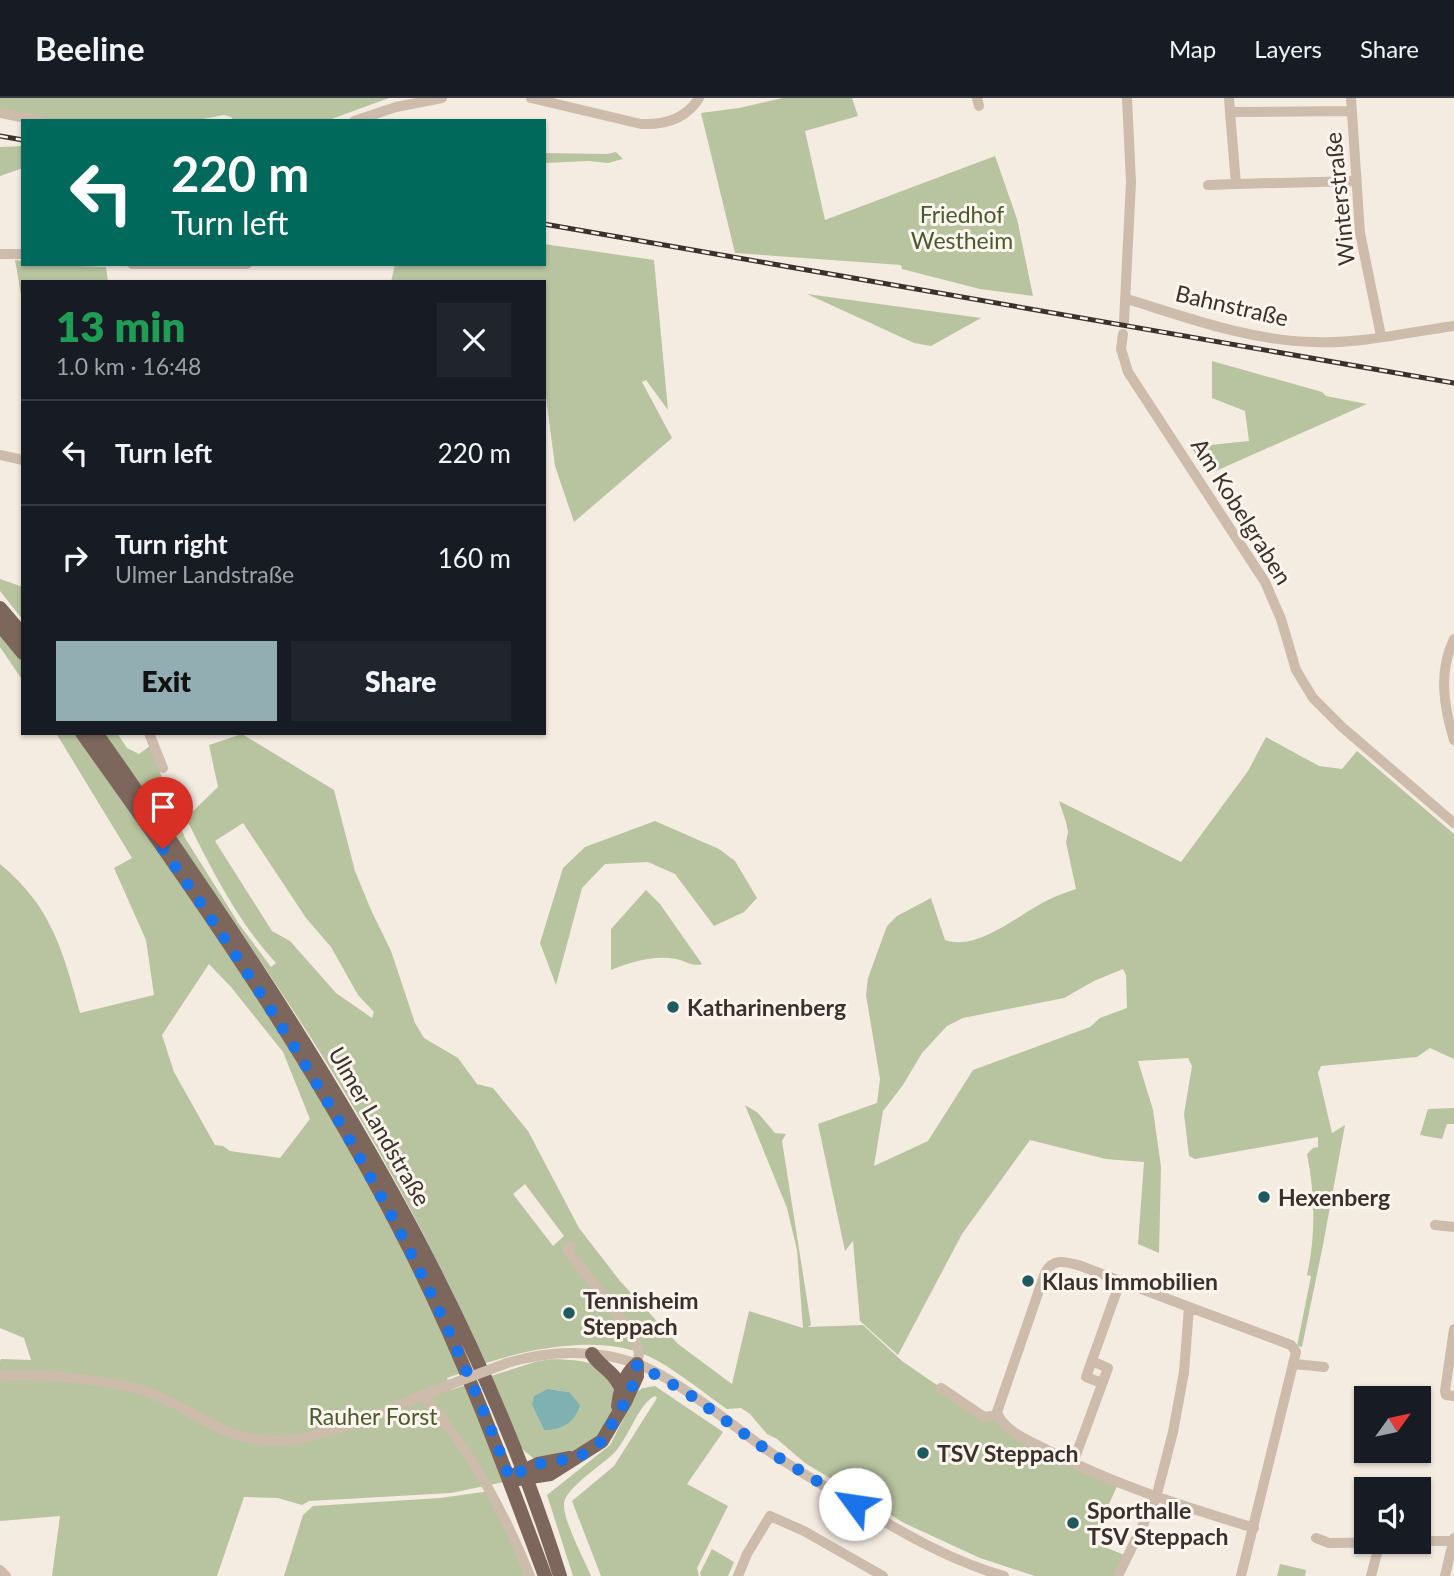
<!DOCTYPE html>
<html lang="en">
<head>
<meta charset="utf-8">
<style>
  body { margin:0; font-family:Lato,sans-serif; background:#20242c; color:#f1f3f6; height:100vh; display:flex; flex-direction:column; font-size:26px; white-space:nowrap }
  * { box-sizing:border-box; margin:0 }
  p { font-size:23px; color:#9ea1a6 }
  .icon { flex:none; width:38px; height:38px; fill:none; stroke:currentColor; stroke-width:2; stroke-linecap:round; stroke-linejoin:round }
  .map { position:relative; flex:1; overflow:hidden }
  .sheet { position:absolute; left:21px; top:182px; width:525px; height:455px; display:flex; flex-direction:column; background:#171b24; border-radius:0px; box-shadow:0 2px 5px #0004 }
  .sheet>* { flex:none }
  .banner { position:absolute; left:21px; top:21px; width:525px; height:147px; border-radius:0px; box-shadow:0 2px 5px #0004; background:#00695c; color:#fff; overflow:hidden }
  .needle { width:46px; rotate:57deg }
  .buttons { position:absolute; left:1354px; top:1288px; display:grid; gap:14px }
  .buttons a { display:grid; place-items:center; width:77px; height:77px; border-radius:0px; background:#171b24; box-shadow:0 2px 5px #0004; font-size:35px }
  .pin { position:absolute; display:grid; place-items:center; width:60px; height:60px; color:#fff; margin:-72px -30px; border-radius:50% 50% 50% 0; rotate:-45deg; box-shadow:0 0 7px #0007 }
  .pin .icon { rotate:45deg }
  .me { position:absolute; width:77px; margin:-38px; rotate:301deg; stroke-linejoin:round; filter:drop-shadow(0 0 5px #0008) }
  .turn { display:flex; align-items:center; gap:24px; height:147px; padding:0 35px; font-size:32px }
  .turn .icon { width:91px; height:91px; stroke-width:2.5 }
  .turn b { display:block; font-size:49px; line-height:60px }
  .round { display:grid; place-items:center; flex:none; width:74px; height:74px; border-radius:0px; background:#20242c }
  .overview { display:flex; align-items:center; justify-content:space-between; height:119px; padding:0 35px }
  h1 { font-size:42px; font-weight:800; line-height:52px; color:#1e9e55 }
  .cta { display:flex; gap:14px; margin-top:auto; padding:14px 35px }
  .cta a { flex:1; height:80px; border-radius:0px; background:#92aeb2; color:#111; font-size:28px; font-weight:800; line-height:80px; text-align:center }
  .cta a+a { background:#20242c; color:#f1f3f6 }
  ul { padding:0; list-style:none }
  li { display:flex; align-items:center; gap:21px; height:105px; padding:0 35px; border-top:2px solid #363941 }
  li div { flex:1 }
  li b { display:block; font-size:26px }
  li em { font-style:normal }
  header { display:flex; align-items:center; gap:42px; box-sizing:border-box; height:98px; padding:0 35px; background:#171b24; border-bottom:2px solid #363941 }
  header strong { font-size:33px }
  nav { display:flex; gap:38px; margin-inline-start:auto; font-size:24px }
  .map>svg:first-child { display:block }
  .green { fill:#b8c4a0; fill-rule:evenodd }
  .water { fill:#7fb0b2 }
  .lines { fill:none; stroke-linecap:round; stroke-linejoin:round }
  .minor { stroke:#cdbbac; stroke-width:10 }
  .major { stroke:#7d675c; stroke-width:14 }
  .rail-casing { stroke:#3b302b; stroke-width:5 }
  .rail { stroke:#fbf5ee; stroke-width:2.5; stroke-dasharray:8; stroke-linecap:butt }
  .minor-bridge { stroke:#cdbbac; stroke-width:10 }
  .route { stroke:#1a73e8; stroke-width:12; stroke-dasharray:0 21.6 }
  .poi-dot { fill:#1f5a5e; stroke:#fbf5ee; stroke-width:2.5 }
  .labels { text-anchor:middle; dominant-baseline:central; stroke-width:6; stroke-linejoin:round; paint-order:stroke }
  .street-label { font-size:23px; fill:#3b302b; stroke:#fbf5ee }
  .park-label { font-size:23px; fill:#4a5a2e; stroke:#fbf5ee }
  .poi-label { font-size:23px; font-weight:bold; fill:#3b302b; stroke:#fbf5ee; text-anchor:start }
</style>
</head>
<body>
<header>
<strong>Beeline</strong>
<nav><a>Map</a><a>Layers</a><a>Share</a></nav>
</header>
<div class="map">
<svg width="1454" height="1478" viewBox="0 0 1454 1478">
  <rect width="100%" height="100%" fill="#f4ebe1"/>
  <!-- green -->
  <path class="green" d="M0,0H389L326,23H234L231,19L224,17L192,23H55L0,13Z
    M783,0H852L858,18L805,33L825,122L995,58L1017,121L1033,198L980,191L902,171L901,167L735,155L701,15L739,10Z
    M23,48V70L0,78V49Z
    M616,54L623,61L608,65L589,63L544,65V55L607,56Z
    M544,146L654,162L668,312L646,282L642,284L672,340L574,424L555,368L544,284V184H391L395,166H544Z
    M15,162L23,163V166L106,169L108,184H23V208Z
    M807,196L981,220L931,248L914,245Z
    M1212,263L1322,294L1326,298L1367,306L1209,376L1191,349L1249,343L1245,313L1212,300Z
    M0,481L23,489V522L0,493Z
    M0,535L23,562V583L0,549Z
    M56,635H75C152,745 231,855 302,969C363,1067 413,1170 461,1275L447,1280L451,1292L466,1287L504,1384L451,1395L309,1403L302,1407L278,1400L244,1399L217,1478H52L60,1418L0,1423V1263L1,1261L31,1262L24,1240L0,1230V766C52,809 63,853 80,915L154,897L146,842L114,770L132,760ZM209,866L231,889L283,954L310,1021L280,1060L230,1053L223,1048L215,1047L174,974L162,937Z
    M104,635H117L127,650L139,656L150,648L185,740L239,826L271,869L276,865C237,823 211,770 186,720L218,689L209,647L242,636L334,692L355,773L371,812L391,853L415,925L424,940L458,960L477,986L493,990L528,1033L579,1130L620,1183L678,1246L732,1286L749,1213L803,1230L797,1152L787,1110L745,1007L758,1015L775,1035L786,1036L782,1043L811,1227L808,1229L863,1227L902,1263L983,1319L991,1318L1118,1386L1092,1444L1127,1458L1118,1478H1035L980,1460L904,1425L805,1365L777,1341L767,1336L750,1316L741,1310L727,1311C702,1294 673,1269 646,1257C598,1237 533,1250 486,1265C435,1154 378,1045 313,943C246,839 174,737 104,635ZM243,725L306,820L331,849L358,897L374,914L372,920L336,895L290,843L272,833L215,743ZM525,1086L564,1138L553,1148L513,1096Z
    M1266,639L1319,668L1342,671L1357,653L1454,736V961L1430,950L1417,959L1321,968L1318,975L1332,1035L1345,1027L1323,1147L1302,1249L1297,1248L1311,1178L1307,1177C1316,1137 1315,1096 1307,1056L1313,1050L1318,1049V1039L1195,1061L1189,1058L1184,1016L1192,968L1188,960L1138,963L1153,1012L1161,1069L1159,1155L1138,1146L1144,1064L1106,1061L1030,1042L962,1136L898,1257L860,1223L853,1143L845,1153L818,1026L877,1005L880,981L866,897L868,880L887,828L897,818L931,800L945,842C978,854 1020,815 1050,801C1058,797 1067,794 1076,791L1066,744L1068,734L1066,724L1059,703L1181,764L1248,673ZM1123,871L1126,877L1127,910L1100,920L1090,929L973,972L928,1043L874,1068L883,1013L903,987L922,955L947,928L963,920L1064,900L1094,883Z
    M655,723L719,751L735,763L757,800L744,814L714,828L675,776L648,764L605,766L582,790L556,887L540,845L563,770L585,749Z
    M646,792L660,806L702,866C692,869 686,863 676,861C653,857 631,864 611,872V831Z
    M1454,1010V1026H1447L1442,1041L1420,1037L1428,1011Z
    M554,1261C568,1262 592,1262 603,1271C624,1288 612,1331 592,1345C576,1357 554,1358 534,1361L520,1349L491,1278L538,1263ZM548,1291L569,1294L544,1332L532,1307Z
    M655,1288L723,1334L687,1386L728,1408L697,1470L699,1478H601L572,1403L614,1368L657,1300L655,1298C639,1305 629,1339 615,1354C603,1367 563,1391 564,1407C564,1424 584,1461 591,1478H573L547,1397L610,1347L638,1293L643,1290Z
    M490,1393L525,1478H284L303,1417L313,1408L440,1400Z
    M712,1451L734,1464L728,1478H701L700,1475Z
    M1280,1466L1306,1472L1305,1478H1277Z"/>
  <!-- water -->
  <path class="water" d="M548,1291L569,1294L580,1307C575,1325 561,1332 544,1332L532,1307L534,1298Z"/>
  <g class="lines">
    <!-- minor -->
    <path class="minor" d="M531,0L641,26C664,27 686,21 699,0
      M977,0L979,8
      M1229,0L1230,14
      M1351,0L1360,135L1381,238
      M1352,13L1230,14L1236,86L1356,83
      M0,15L41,23
      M354,23L396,9L442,0
      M1208,87L1236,86
      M0,156H23
      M132,166H247
      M1127,201C1189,220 1250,243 1315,244C1361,246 1409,234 1454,228
      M1124,224L1131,84L1127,0
      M1123,236L1121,251L1128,274L1265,484L1281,521L1296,572L1313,600L1342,629L1454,725
      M0,357L23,362
      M1454,541C1438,574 1444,609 1454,642
      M149,635L163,670
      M1435,1127L1454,1129
      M571,1148L567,1152L634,1237L639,1255L637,1266
      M1189,1209L1081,1168C1067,1164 1053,1159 1045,1175L997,1314C1003,1333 1030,1343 1047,1352C1117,1388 1180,1407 1254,1430
      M1454,1231L1445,1293L1446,1297L1454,1298
      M507,1265C550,1252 596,1251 638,1266C681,1283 731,1327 770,1354C798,1373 827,1390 856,1407C903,1435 951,1463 1004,1478
      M1295,1266L1324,1269
      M0,1278C36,1274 126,1283 158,1298C201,1317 226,1343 277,1343C324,1343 403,1304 449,1287
      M1102,1285L1086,1279L1120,1184
      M941,1290L984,1319L998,1317
      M422,1297C470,1350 503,1411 530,1478
      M1073,1365L1108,1270L1092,1263
      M1316,1440L1329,1445L1394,1444
      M1419,1443H1454
      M0,1472L6,1478
      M738,1478L747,1456L770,1418L804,1433L883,1478
      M1118,1478L1156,1400L1173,1334L1184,1274L1189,1209L1291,1247L1296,1254L1241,1478
      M1371,1478L1380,1444
      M1445,1478L1454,1440"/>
    <!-- major -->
    <path class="major" d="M0,510L23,537
      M0,527L23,555
      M82,635C201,801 320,971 411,1154C464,1259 504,1368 545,1478
      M96,635C136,691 174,748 213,805C355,1015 484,1235 560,1478
      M592,1256C602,1271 612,1271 621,1290
      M618,1308C620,1292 624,1278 636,1267
      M516,1376L538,1366L570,1360
      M518,1381L550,1376L602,1343L625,1304L637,1278V1266"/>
    <defs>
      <path id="rail" d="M0,38L23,42
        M544,126L1454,285"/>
    </defs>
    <!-- rail casing -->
    <use href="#rail" class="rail-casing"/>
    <!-- rail -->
    <use href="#rail" class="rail"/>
    <!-- minor-bridge -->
    <path class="minor-bridge" d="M449,1287L507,1265"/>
  </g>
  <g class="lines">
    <!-- route -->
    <path class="route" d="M163,751C302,949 426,1154 510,1381L523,1372L538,1366L579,1359L602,1343L625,1304L637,1278V1266L686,1294L771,1355L855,1406"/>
  </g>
  <!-- markers -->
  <g class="poi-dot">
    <circle cx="673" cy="909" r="7"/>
    <circle cx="1264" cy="1099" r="7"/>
    <circle cx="1028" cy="1183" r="7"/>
    <circle cx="569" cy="1215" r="7"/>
    <circle cx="923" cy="1355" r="7"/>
    <circle cx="1073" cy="1425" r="7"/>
  </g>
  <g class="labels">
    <!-- street labels -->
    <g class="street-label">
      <text transform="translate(1339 101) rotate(-96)">Winterstraße</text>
      <text transform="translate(1232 207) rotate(13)">Bahnstraße</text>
      <text transform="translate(1242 413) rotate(58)">Am Kobelgraben</text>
      <text transform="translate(380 1028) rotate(60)">Ulmer Landstraße</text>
    </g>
    <!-- park labels -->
    <g class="park-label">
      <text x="962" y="116">Friedhof<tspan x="962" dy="26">Westheim</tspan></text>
      <text x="373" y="1318">Rauher Forst</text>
    </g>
    <!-- poi labels -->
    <g class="poi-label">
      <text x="687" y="909">Katharinenberg</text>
      <text x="1278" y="1099">Hexenberg</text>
      <text x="1042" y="1183">Klaus Immobilien</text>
      <text x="583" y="1202">Tennisheim<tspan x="583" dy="26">Steppach</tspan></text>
      <text x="937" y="1355">TSV Steppach</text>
      <text x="1087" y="1412">Sporthalle<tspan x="1087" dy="26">TSV Steppach</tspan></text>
    </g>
  </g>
</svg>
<div class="buttons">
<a><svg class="needle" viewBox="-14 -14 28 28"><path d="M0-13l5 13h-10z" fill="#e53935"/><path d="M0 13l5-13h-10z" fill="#9ea1a6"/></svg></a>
<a><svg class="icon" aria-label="sound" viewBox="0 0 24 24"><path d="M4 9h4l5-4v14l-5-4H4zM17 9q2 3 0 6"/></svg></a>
</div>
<div class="pin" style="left:163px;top:751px;background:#d93025"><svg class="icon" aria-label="arrive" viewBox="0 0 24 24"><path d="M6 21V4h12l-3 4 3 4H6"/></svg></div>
<svg class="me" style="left:855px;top:1406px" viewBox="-20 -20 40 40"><circle r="19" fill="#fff"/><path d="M0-13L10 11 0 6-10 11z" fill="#1a73e8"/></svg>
<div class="banner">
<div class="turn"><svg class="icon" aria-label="left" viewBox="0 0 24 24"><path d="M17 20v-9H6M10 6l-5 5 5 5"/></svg><div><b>220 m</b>Turn left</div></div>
</div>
<section class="sheet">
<div class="overview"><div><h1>13 min</h1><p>1.0 km · 16:48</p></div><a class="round"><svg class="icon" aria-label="close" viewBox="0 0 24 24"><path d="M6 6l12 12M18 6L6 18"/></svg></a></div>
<ul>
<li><svg class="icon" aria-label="left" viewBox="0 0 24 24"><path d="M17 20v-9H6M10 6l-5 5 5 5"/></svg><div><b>Turn left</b></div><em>220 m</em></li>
<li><svg class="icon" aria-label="right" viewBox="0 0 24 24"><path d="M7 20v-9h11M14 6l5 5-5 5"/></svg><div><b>Turn right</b><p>Ulmer Landstraße</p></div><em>160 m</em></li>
</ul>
<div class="cta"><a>Exit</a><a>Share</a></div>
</section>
</div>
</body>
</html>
